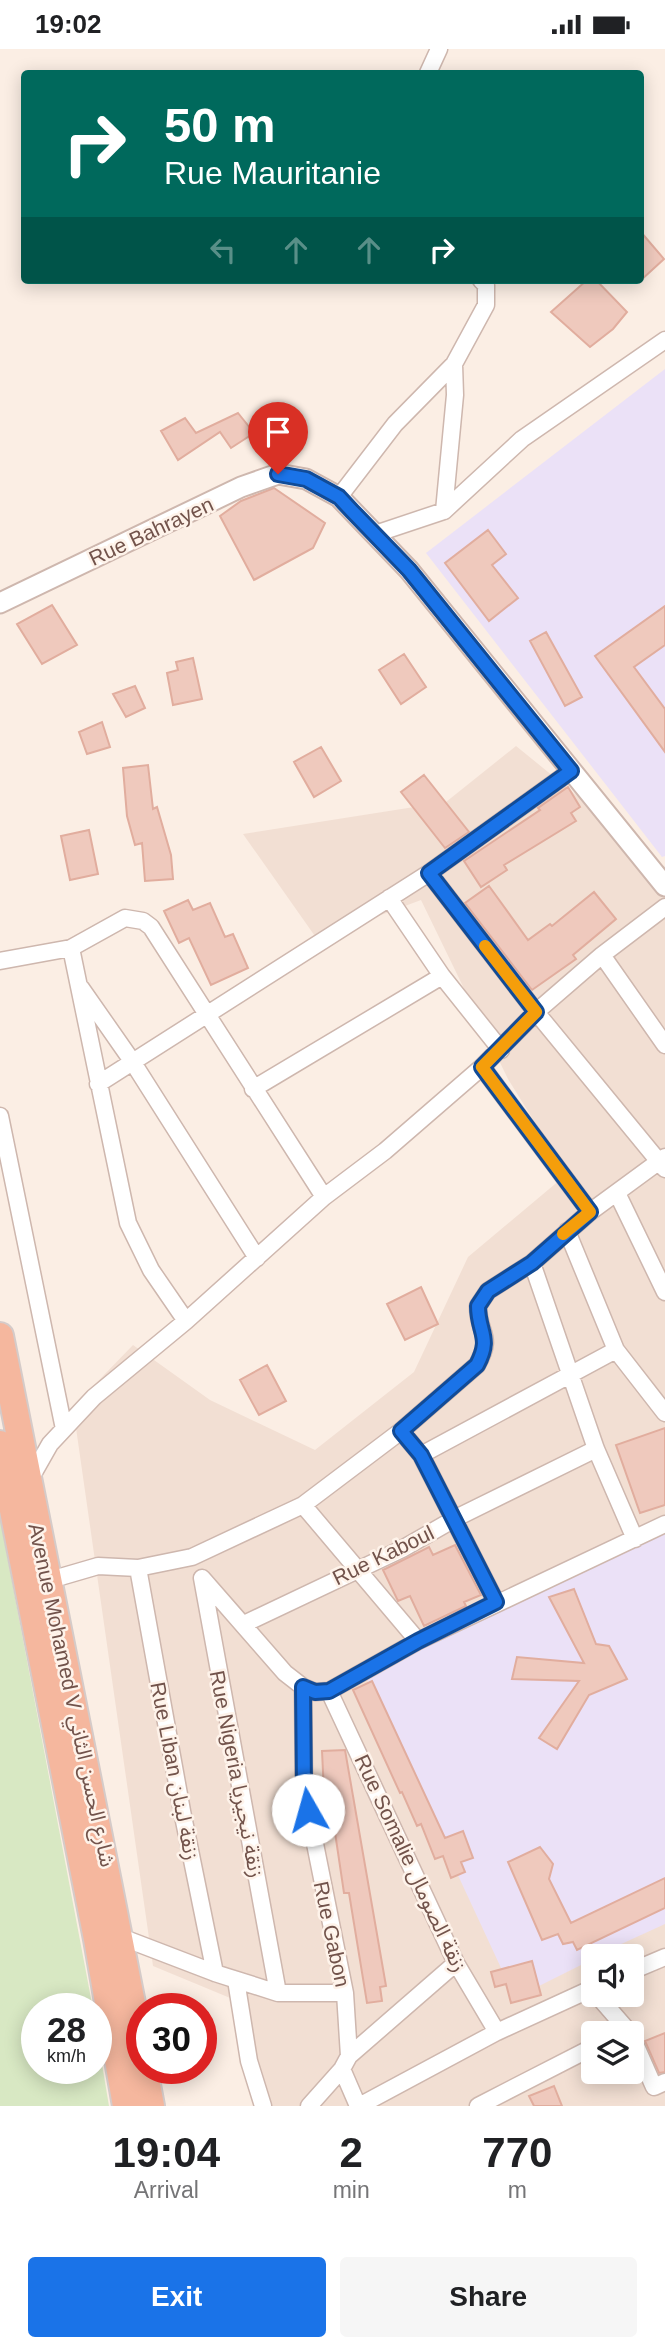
<!DOCTYPE html>
<html lang="en">
<head>
<meta charset="utf-8">
<style>
  body { margin:0; font-family:Arial,"Noto Sans Arabic",sans-serif; background:#f6f6f6; color:#202124; height:100vh; display:flex; flex-direction:column; font-size:26px; white-space:nowrap }
  * { box-sizing:border-box; margin:0 }
  p { font-size:23px; color:#757577 }
  .icon { flex:none; width:38px; height:38px; fill:none; stroke:currentColor; stroke-width:2; stroke-linecap:round; stroke-linejoin:round }
  .map { position:relative; height:2057px; overflow:hidden }
  .details { display:flex; flex-direction:column; background:#fff; flex:1 }
  .details>* { flex:none }
  .guide { position:absolute; left:21px; top:21px; width:623px; height:214px; border-radius:7px; box-shadow:0 4px 18px #0003; background:#00695c; color:#fff; overflow:hidden }
  .tools { position:absolute; left:581px; top:1895px; display:grid; gap:14px }
  .tools a { display:grid; place-items:center; width:63px; height:63px; border-radius:7px; background:#fff; box-shadow:0 4px 18px #0003; font-size:35px }
  .speed { position:absolute; left:21px; top:1944px; display:flex; gap:14px; font-size:35px; font-weight:700; text-align:center }
  .speed>* { display:grid; place-content:center; width:91px; height:91px; border-radius:50%; background:#fff; box-shadow:0 4px 18px #0003; line-height:1 }
  .speed small { font-size:18px; font-weight:400 }
  .speed .limit { border:10px solid #d22; background:#fff; color:#111 }
  .pin { position:absolute; display:grid; place-items:center; width:60px; height:60px; color:#fff; margin:-72px -30px; border-radius:50% 50% 50% 0; rotate:-45deg; box-shadow:0 0 7px #0007 }
  .pin .icon { rotate:45deg }
  .me { position:absolute; width:77px; margin:-38px; rotate:353deg; stroke-linejoin:round; filter:drop-shadow(0 0 5px #0008) }
  .turn { display:flex; align-items:center; gap:24px; height:147px; padding:0 28px; font-size:32px }
  .turn .icon { width:91px; height:91px; stroke-width:2.5 }
  .turn b { display:block; font-size:49px; line-height:60px }
  .lanes { display:flex; align-items:center; height:66px; padding:0 28px; background:#0003; justify-content:center; gap:35px; direction:ltr }
  .lanes .off { opacity:.35 }
  .eta { display:flex; justify-content:space-evenly; align-items:center; height:119px; text-align:center }
  .eta b { font-size:42px; font-weight:800; line-height:49px }
  .action { display:flex; gap:14px; margin-top:auto; padding:14px 28px }
  .action a { flex:1; height:80px; border-radius:7px; background:#1a73e8; color:#fff; font-size:28px; font-weight:800; line-height:80px; text-align:center }
  .action a+a { background:#f6f6f6; color:#202124 }
  .status { display:flex; justify-content:space-between; align-items:center; height:49px; padding:0 35px; background:#fff; direction:ltr }
  .status svg { height:19px; fill:currentColor }
  .map>svg:first-child { display:block }
  .residential { fill:#f2dfd3; fill-rule:evenodd }
  .education { fill:#ebe1f7 }
  .green { fill:#d8e8c3 }
  .building { fill:#efc9bd; stroke:#e1ad9e; stroke-width:2 }
  .lines { fill:none; stroke-linecap:round; stroke-linejoin:round }
  .minor-casing { stroke:#ceb7ae; stroke-width:19 }
  .tertiary-casing { stroke:#ceb7ae; stroke-width:23 }
  .trunk-casing { stroke:#d5cbc9; stroke-width:30 }
  .minor { stroke:#fff; stroke-width:16 }
  .tertiary { stroke:#fff; stroke-width:19 }
  .trunk { stroke:#f5b79e; stroke-width:26 }
  .route-casing { stroke:#114b97; stroke-width:18 }
  .route { stroke:#1a73e8; stroke-width:12 }
  .slow { stroke:#f59e0b; stroke-width:12 }
  .labels { text-anchor:middle; dominant-baseline:central; stroke-width:5; stroke-linejoin:round; paint-order:stroke }
  .street-label { font-size:21px; fill:#72534b; stroke:#fef3ea }
</style>
</head>
<body>
<div class="status"><b>19:02</b><svg viewBox="0 0 49 12"><path d="M0 12V9h3v3zM5 12V6h3v6zM10 12V3h3v9zM15 12V0h3v12zM26 1h20v11H26zM47 4h2v5h-2z"/></svg></div>
<div class="map">
<svg width="665" height="2057" viewBox="0 0 665 2057">
  <rect width="100%" height="100%" fill="#fbeee4"/>
  <!-- residential -->
  <path class="residential" d="M516,697L665,818V2057H255L235,1951L153,1917L73,1358L133,1296L210,1351L315,1401L414,1323L468,1208L567,1125L508,1030L421,851L317,890L243,785L446,753ZM593,1908H632V1946H593ZM593,1984H632V2023H593Z"/>
  <!-- education -->
  <path class="education" d="M665,320V807L662,808L426,504Z
    M665,1483V1875L593,1908V1910L515,1949L365,1626Z"/>
  <!-- green -->
  <path class="green" d="M0,1469L93,1960H37V2020H96V1979L109,2057H0Z"/>
  <!-- building -->
  <path class="building" d="M640,182L664,210L640,232Z
    M587,231H596L627,263L613,280L590,298L551,263Z
    M238,364L254,384L231,399L220,383L178,411L161,382L185,369L196,384Z
    M274,439L325,474L313,499L254,531L220,467L241,452Z
    M488,481L506,505L492,516L518,549L489,572L445,514Z
    M52,556L77,596L42,615L17,575Z
    M665,557V596L634,618L665,660V703L595,607Z
    M546,583L582,648L565,657L530,592Z
    M404,605L426,638L401,655L379,621Z
    M193,609L202,650L173,656L167,624L178,621L176,613Z
    M135,637L145,659L126,668L113,645Z
    M102,673L110,698L87,705L79,683Z
    M321,698L341,732L314,748L294,713Z
    M148,716L153,760L157,758L171,806L173,830L145,832L142,794L135,796L127,767L123,719Z
    M424,726L469,783L445,799L401,743Z
    M568,738L580,758L571,764L576,772L504,816L507,821L481,838L464,812L540,761L538,759Z
    M89,781L98,825L70,831L61,787Z
    M489,837L528,891L550,875L552,877L594,843L616,870L573,906L576,910L532,941L465,854Z
    M188,851L193,861L210,854L225,888L233,885L248,919L211,936L189,889L179,894L164,862Z
    M421,1238L438,1275L405,1291L387,1255Z
    M267,1316L286,1352L259,1366L240,1331Z
    M665,1379V1456L640,1464L616,1396Z
    M455,1496L481,1546L464,1553L466,1557L424,1577L410,1547L398,1552L383,1521L429,1498L433,1506Z
    M574,1540L596,1595L609,1597L627,1630L589,1646L557,1700L539,1689L579,1632L512,1630L517,1608L584,1614L549,1548Z
    M372,1632L445,1789L463,1782L473,1809L461,1813L465,1823L451,1829L443,1807L435,1810L421,1775L417,1777L402,1743L400,1744L353,1641Z
    M345,1701L386,1937L380,1938L382,1952L367,1954L349,1844H344L329,1743H324L322,1702Z
    M540,1798L553,1815L549,1830L571,1874L665,1829V1859L577,1901L573,1893L563,1895L558,1885L542,1891L508,1813Z
    M532,1912L541,1946L511,1954L506,1935L495,1938L491,1923Z
    M665,1984V2023L659,2024L645,1992Z
    M554,2037L562,2057H534L529,2047Z"/>
  <g class="lines">
    <defs>
      <path id="minor" d="M428,24L439,0
        M339,448L395,375L454,315
        M444,462L455,346L454,315L486,256V236L481,231
        M375,485L444,462L522,390L665,291
        M429,824L536,963L665,1120
        M389,849L442,927L501,1001
        M71,899L128,1174L151,1221L186,1272
        M602,906L665,996
        M0,912L71,899L125,869L143,872L151,878L324,1148
        M81,939L132,1012L257,1209
        M482,1018L590,1163
        M98,1035L429,824L571,722
        M253,1040L442,927
        M0,1067L64,1380
        M617,1144L665,1243
        M567,1182L616,1301L665,1364
        M532,1214L596,1400L635,1490
        M401,1382L421,1406L496,1553
        M421,1406L616,1301
        M29,1432L50,1395L94,1348L186,1272L324,1148L385,1102L482,1018L536,963L602,906L665,858
        M303,1456L418,1592
        M138,1519L182,1762L215,1924
        M202,1529L285,1624L303,1638L315,1643L329,1642L418,1592L665,1475
        M202,1529L278,1944
        M50,1531L98,1517L138,1519L192,1508L303,1456L401,1382L477,1316C494,1285 478,1286 478,1257L488,1242L532,1214L590,1163L665,1108
        M244,1575L402,1500L456,1469L596,1400
        M303,1638L304,1740L345,1944L349,2007
        M329,1642L456,1914L497,1983
        M121,1888L215,1924L278,1944H345
        M632,1922L665,1908
        M236,1931L249,2012L263,2057
        M597,1946L630,1984
        M632,1988L654,2038L665,2033
        M342,2020L358,2057
        M309,2057L342,2020L349,2007L456,1914
        M359,2057L497,1983L593,1939
        M478,2057L593,1998"/>
      <path id="tertiary" d="M0,554L241,438L278,425L306,430L339,448L409,521L665,837"/>
      <path id="trunk" d="M0,1287L142,2005
        M0,1395L97,1890L126,2057
        M144,2020L151,2057"/>
    </defs>
    <!-- minor casing -->
    <use href="#minor" class="minor-casing"/>
    <!-- tertiary casing -->
    <use href="#tertiary" class="tertiary-casing"/>
    <!-- trunk casing -->
    <use href="#trunk" class="trunk-casing"/>
    <!-- minor -->
    <use href="#minor" class="minor"/>
    <!-- tertiary -->
    <use href="#tertiary" class="tertiary"/>
    <!-- trunk -->
    <use href="#trunk" class="trunk"/>
  </g>
  <g class="lines">
    <defs>
      <path id="route" d="M278,425L306,430L339,448L352,462L409,521L571,722L429,824L536,963L482,1018L590,1163L532,1214L488,1242L478,1257C478,1284 492,1288 477,1316L401,1382L421,1406L496,1553L418,1592L329,1642L315,1643L303,1638L304,1740L308,1761"/>
    </defs>
    <!-- route casing -->
    <use href="#route" class="route-casing"/>
    <!-- route -->
    <use href="#route" class="route"/>
    <!-- slow -->
    <path class="slow" d="M485,897L536,963L482,1018L590,1163L563,1185"/>
  </g>
  <g class="labels">
    <!-- street labels -->
    <g class="street-label">
      <text transform="translate(151 482) rotate(-25)">Rue Bahrayen</text>
      <text transform="translate(383 1506) rotate(-26)">Rue Kaboul</text>
      <text transform="translate(72 1646) rotate(78)">Avenue Mohamed V شارع الحسن الثاني</text>
      <text transform="translate(175 1722) rotate(79)">Rue Liban زنقة لبنان</text>
      <text transform="translate(237 1725) rotate(79)">Rue Nigeria زنقة نيجيريا</text>
      <text transform="translate(411 1814) rotate(65)">Rue Somalie زنقة الصومال</text>
      <text transform="translate(332 1885) rotate(78)">Rue Gabon</text>
    </g>
  </g>
</svg>
<div class="tools">
<a><svg class="icon" aria-label="sound" viewBox="0 0 24 24"><path d="M4 9h4l5-4v14l-5-4H4zM17 9q2 3 0 6"/></svg></a>
<a><svg class="icon" aria-label="layers" viewBox="0 0 24 24"><path d="M12 4l9 5-9 5-9-5zM3 14l9 5 9-5"/></svg></a>
</div>
<div class="speed"><div>28<small>km/h</small></div><div class="limit">30</div></div>
<div class="pin" style="left:278px;top:425px;background:#d93025"><svg class="icon" aria-label="arrive" viewBox="0 0 24 24"><path d="M6 21V4h12l-3 4 3 4H6"/></svg></div>
<svg class="me" style="left:308px;top:1761px" viewBox="-20 -20 40 40"><circle r="19" fill="#fff"/><path d="M0-13L10 11 0 6-10 11z" fill="#1a73e8"/></svg>
<div class="guide">
<div class="turn"><svg class="icon" aria-label="right" viewBox="0 0 24 24"><path d="M7 20v-9h11M14 6l5 5-5 5"/></svg><div><b>50 m</b>Rue Mauritanie</div></div>
<div class="lanes"><svg class="icon off" aria-label="left" viewBox="0 0 24 24"><path d="M17 20v-9H6M10 6l-5 5 5 5"/></svg><svg class="icon off" aria-label="ahead" viewBox="0 0 24 24"><path d="M12 20V5M6 11l6-6 6 6"/></svg><svg class="icon off" aria-label="ahead" viewBox="0 0 24 24"><path d="M12 20V5M6 11l6-6 6 6"/></svg><svg class="icon" aria-label="right" viewBox="0 0 24 24"><path d="M7 20v-9h11M14 6l5 5-5 5"/></svg></div>
</div>
</div>
<section class="details">
<div class="eta">
<div><b>19:04</b><p>Arrival</p></div>
<div><b>2</b><p>min</p></div>
<div><b>770</b><p>m</p></div>
</div>
<div class="action"><a>Exit</a><a>Share</a></div>
</section>
</body>
</html>
